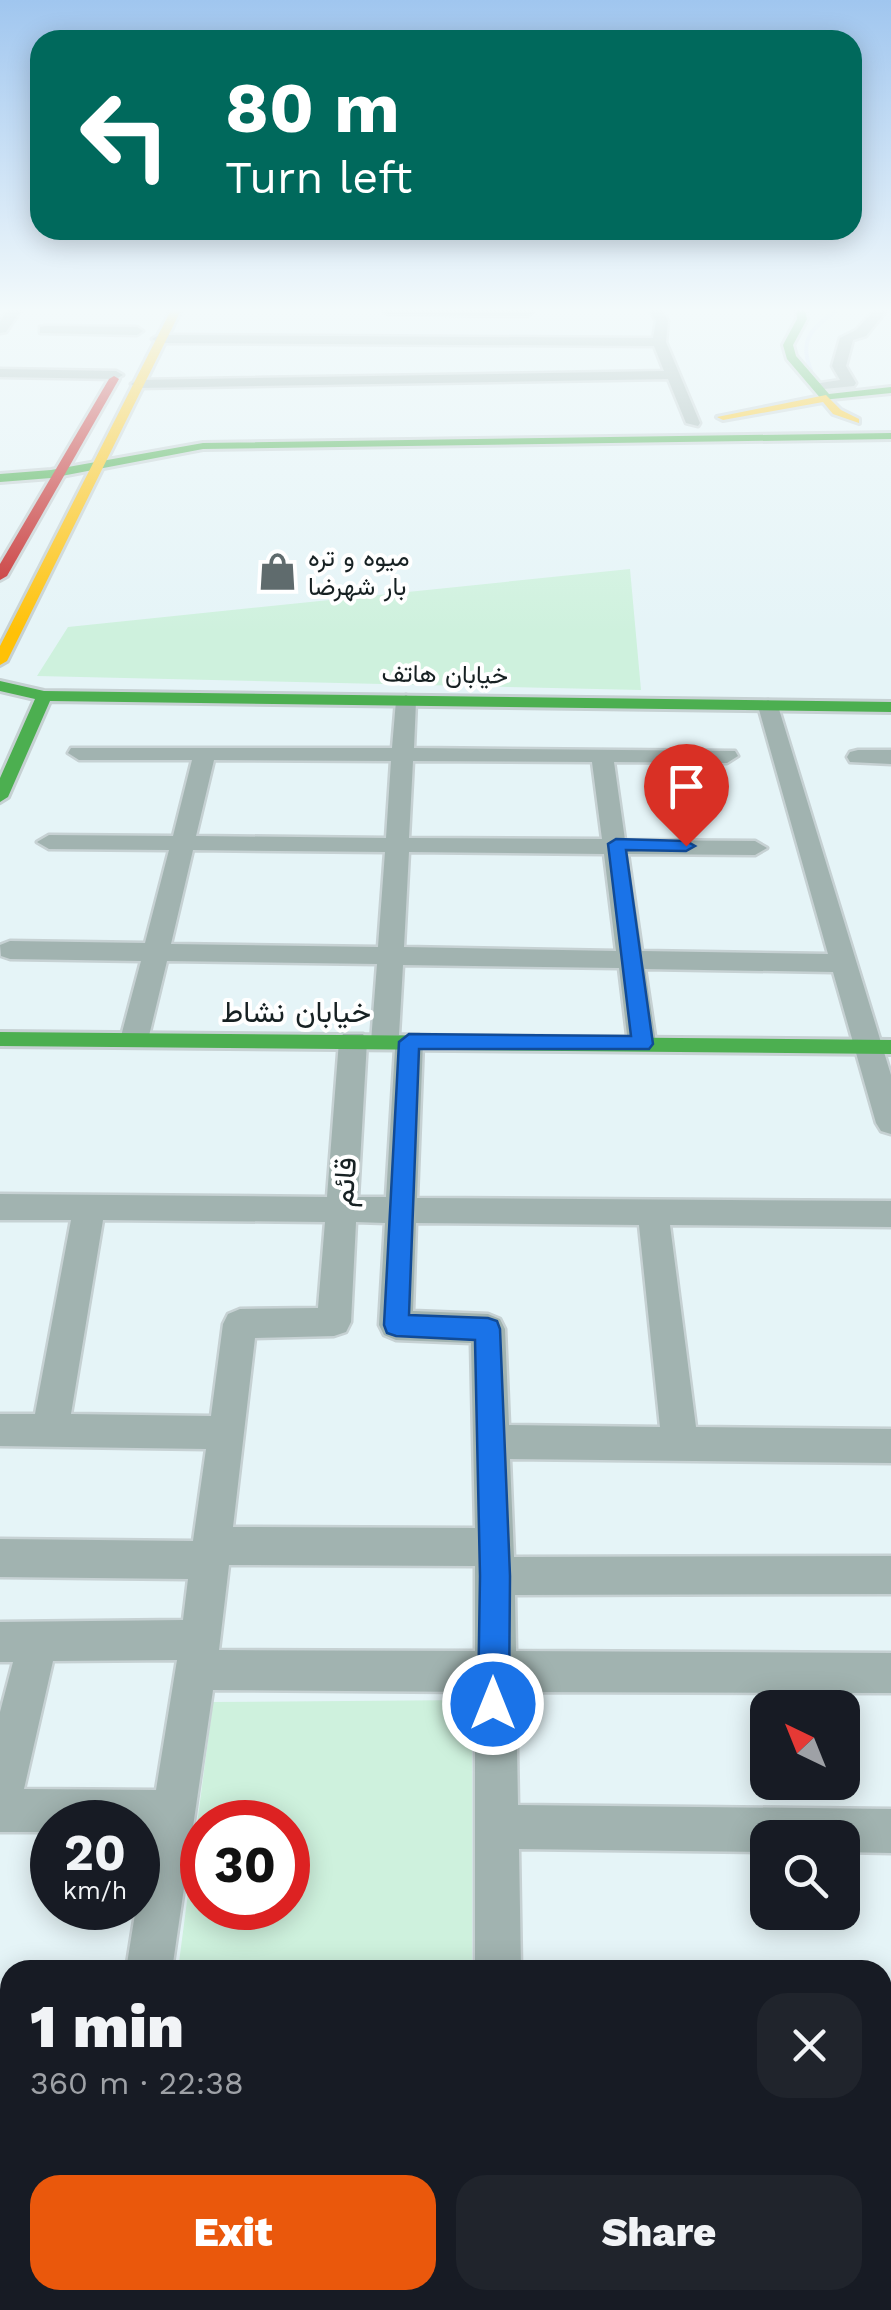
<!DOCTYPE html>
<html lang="en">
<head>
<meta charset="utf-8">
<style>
  body { margin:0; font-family:"Work Sans",Vazirmatn,sans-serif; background:#20242c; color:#f1f3f6; height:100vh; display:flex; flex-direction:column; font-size:38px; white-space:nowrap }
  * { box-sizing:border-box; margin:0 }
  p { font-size:32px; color:#9ea1a6 }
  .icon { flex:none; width:55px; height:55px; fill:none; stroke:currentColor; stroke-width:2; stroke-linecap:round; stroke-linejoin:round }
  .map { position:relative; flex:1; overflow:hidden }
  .side { position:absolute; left:0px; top:1960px; width:892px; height:350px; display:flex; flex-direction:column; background:#171b24; border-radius:30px 30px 0 0; box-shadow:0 5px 25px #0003 }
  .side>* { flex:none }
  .hud { position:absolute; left:30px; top:30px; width:832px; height:210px; border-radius:30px; box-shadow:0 5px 25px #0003; background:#00695c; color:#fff; overflow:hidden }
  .needle { width:65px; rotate:317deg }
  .buttons { position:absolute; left:750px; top:1690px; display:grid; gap:20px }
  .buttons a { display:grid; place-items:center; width:110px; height:110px; border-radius:20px; background:#171b24; box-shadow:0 5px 25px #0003; font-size:50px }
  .speed { position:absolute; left:30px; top:1800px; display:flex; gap:20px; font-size:50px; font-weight:700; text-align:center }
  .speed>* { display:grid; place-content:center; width:130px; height:130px; border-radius:50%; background:#171b24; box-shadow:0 5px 25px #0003; line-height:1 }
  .speed small { font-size:25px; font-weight:400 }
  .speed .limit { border:15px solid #d22; background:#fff; color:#111 }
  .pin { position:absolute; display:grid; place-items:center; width:85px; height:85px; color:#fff; margin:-102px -42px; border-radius:50% 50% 50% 0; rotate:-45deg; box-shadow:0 0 10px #0007 }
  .pin .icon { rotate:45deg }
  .me { position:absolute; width:110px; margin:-55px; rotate:0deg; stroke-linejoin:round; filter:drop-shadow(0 0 8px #0008) }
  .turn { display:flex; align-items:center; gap:35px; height:210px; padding:0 30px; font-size:45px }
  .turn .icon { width:130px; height:130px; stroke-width:2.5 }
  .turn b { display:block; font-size:70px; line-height:85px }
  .round { display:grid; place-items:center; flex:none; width:105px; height:105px; border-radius:30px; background:#20242c }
  .summary { display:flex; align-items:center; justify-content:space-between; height:170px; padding:0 30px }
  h1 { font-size:60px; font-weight:800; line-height:75px }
  .primary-button { display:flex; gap:20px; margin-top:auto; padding:20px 30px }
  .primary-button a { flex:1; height:115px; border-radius:30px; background:#ea580c; color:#fff; font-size:40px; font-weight:800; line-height:115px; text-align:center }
  .primary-button a+a { background:#20242c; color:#f1f3f6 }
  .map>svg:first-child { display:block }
  .green { fill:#cef1dd; fill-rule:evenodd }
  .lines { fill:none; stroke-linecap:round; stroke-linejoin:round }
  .stream { stroke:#d4e2fa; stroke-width:4 }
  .street-casing { stroke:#c6d1d3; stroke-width:5 }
  .fast-casing { stroke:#c6d1d3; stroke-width:6 }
  .slow-casing { stroke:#c6d1d3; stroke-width:6 }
  .jam-casing { stroke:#c6d1d3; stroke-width:6 }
  .street { fill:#a1b3b0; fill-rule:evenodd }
  .fast { fill:#4caf50; fill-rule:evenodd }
  .slow { fill:#ffc107; fill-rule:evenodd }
  .jam { fill:#c62828; fill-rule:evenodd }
  .route { fill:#1a73e8; stroke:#114b97; stroke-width:2.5 }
  .labels { text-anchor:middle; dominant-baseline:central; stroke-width:8; stroke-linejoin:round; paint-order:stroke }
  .far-poi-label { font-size:25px; fill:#172123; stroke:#fff; text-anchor:start }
  .far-street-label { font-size:25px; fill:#172123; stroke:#fff }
  .street-label { font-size:30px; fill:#172123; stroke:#fff }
</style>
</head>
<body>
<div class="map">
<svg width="891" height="2310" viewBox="0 0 891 2310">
  <rect width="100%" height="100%" fill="#e5f4f7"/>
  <!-- green -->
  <path class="green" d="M630,569L641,690L37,676L68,627Z
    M472,1700V1970H178L213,1702ZM202,1822H288V1908H202Z"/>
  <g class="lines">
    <!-- stream -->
    <path class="stream" d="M811,370C798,340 813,326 838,310"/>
    <defs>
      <path id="street" d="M9,310H21L6,332L0,333V321Z
        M382,310H532L533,312L527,316L388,314Z
        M650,310H662L668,321L666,342L700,423L698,426L686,423L668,379L138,388L131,384L138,380L664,371L654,346L159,343L152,339L159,335L653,338L656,321Z
        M875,310H887L866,336L853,340L846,366L856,383L854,386L814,390V384L840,380L832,366L840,338L856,330Z
        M45,326L137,327L143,331L137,335L40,333V327Z
        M0,369L116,371L123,375L116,379L0,377Z
        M406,695L416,701L414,748L735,751L738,756L727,763L614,762L625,840L755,841L767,848L755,855L628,854L642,951L828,954L758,706L768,700L778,706L891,1075V1134L881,1131L876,1123L833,972L645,969L656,1043L652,1050H632L628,1043L619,968L403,965L399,1035H419L423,1042L417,1198L891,1201V1227L670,1225L696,1427L891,1429V1463L510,1459L514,1557L891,1556V1594L515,1595L516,1651L891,1653V1693L516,1692L518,1805L891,1809V1853L842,1852V1838H768V1852L519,1849L521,1970H475V1692L213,1690L172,1970H126L148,1833H138V1822H52V1832H0V1712L13,1662H0V1622L183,1620L188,1579L0,1577V1539L193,1541L206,1449L0,1446V1414H35L71,1220H0V1194L327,1197L339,1041L343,1034H363L367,1041L358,1197H386L395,1049H375L371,1042L377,964L167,961L148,1040L144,1047H124L120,1040L141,961L10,959L1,956L0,945L10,941L145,943L169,850L49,849L37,842L49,835L173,836L192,760H79L68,753L71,748H392L396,701ZM214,760L391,761L386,838L196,836ZM413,761L592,762L602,839L409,838ZM193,850L385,852L378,947L171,944ZM409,852L604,854L616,951L404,947ZM103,1220L325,1222L318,1308L240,1309L228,1314L223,1324L211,1416L71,1414ZM356,1222L385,1223L379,1325L384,1335L396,1340L471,1343L475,1528L233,1527L255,1338L334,1336L346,1332L351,1322ZM416,1223L639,1225L660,1427L509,1425L505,1329L500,1319L488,1314L413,1311ZM229,1565L475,1566V1651L219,1650ZM177,1660L156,1790L24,1789L53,1661Z
        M858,750H891V764L850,762L847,757L850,752Z
        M0,2268H10V2300H35L31,2310H0Z
        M882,2281H891V2310H356L352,2300H882Z
        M259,2300H313L312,2310H258Z"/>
      <path id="fast" d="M796,310H805L807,319L793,345L796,356L829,394L891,387V393L822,400L787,359L783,345L797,319Z
        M891,433V439L203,449L51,478L0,482V474L51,470L203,443Z
        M0,681L44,691L891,702V712L50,701L8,797L0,802V778L35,699L0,691Z
        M0,1032L891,1040V1054L0,1046Z"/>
      <path id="slow" d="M171,310H181L7,661L0,665V646Z
        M826,395L841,410L859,419V423L833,414L823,402L723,420L717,417Z"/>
      <path id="jam" d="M114,376L119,379L7,576L0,580V564L109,379Z"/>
    </defs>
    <!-- street casing -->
    <use href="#street" class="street-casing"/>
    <!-- fast casing -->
    <use href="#fast" class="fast-casing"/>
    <!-- slow casing -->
    <use href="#slow" class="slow-casing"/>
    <!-- jam casing -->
    <use href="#jam" class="jam-casing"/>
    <!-- street -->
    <use href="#street" class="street"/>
    <!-- fast -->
    <use href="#fast" class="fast"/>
    <!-- slow -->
    <use href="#slow" class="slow"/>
    <!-- jam -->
    <use href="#jam" class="jam"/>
  </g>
  <!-- sky -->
  <linearGradient id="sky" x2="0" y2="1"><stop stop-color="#a0c6ef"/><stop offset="0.49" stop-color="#f3fafb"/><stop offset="1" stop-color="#f3fafb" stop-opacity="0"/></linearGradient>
  <rect width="891" height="633" fill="url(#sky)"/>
  <!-- route -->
  <path class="route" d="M616,839L686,841L695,846L686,851L626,850L653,1044L649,1049H419L409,1315L488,1318L497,1321L500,1329L510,1576L509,1704L504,1715L493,1719L482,1715L478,1704L480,1576L475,1340L396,1336L387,1333L384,1325L399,1042L409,1034L631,1036L608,844Z"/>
  <!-- icons -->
  <defs>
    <symbol id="shop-bare" viewBox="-9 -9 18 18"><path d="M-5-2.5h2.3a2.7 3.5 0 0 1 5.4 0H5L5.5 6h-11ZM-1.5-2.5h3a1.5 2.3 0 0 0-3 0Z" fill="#5f6b6d" stroke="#fff" stroke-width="2.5" paint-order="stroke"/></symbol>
  </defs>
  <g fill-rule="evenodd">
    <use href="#shop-bare" x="250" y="544" width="55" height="55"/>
  </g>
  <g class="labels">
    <!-- far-poi labels -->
    <g class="far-poi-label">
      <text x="308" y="557">میوه و تره<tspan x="308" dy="29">بار شهرضا</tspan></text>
    </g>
    <!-- far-street labels -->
    <g class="far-street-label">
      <text transform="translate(445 674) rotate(1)">خیابان هاتف</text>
    </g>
    <!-- street labels -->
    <g class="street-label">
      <text x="296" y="1011">خیابان نشاط</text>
      <text transform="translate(344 1182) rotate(-86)">قائم</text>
    </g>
  </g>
</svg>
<div class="buttons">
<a><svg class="needle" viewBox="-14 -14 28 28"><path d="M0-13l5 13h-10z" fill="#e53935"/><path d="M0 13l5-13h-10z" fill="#9ea1a6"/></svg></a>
<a><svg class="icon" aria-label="search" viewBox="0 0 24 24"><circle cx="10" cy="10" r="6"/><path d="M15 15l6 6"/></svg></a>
</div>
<div class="speed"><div>20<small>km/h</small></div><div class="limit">30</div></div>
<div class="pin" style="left:686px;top:846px;background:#d93025"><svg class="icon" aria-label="arrive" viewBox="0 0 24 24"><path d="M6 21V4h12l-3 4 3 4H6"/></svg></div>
<svg class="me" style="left:493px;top:1704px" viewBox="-20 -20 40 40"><circle r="17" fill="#1a73e8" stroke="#fff" stroke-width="3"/><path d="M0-11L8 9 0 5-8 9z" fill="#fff"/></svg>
<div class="hud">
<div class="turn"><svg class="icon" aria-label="left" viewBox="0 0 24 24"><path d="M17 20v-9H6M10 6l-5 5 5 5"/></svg><div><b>80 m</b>Turn left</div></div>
</div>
<section class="side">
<div class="summary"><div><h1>1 min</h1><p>360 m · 22:38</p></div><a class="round"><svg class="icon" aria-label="close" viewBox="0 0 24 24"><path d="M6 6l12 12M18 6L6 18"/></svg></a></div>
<div class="primary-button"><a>Exit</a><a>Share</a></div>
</section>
</div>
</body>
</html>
